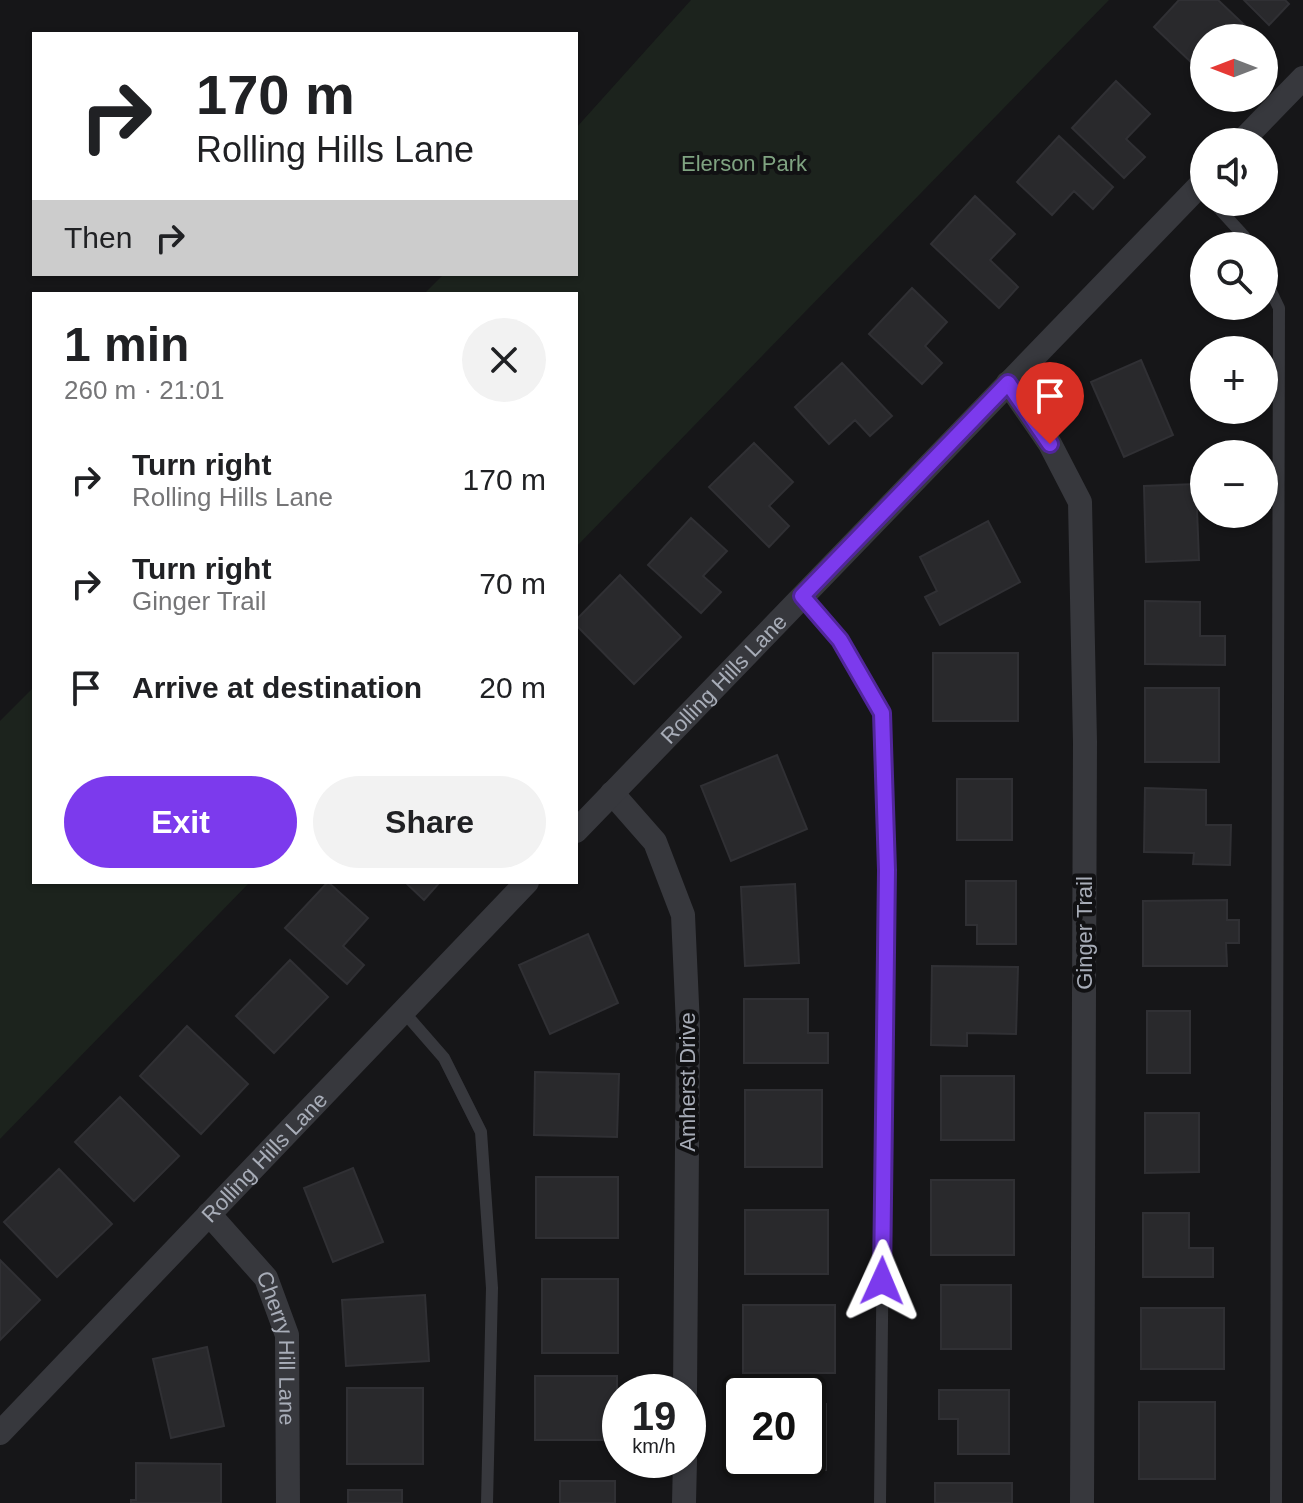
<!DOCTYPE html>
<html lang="en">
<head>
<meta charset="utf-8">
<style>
  body { margin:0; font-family:Arial,sans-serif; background:#f2f2f2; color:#202124; height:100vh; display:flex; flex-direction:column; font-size:30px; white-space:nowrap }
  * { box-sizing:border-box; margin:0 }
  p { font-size:26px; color:#757577 }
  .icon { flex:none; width:44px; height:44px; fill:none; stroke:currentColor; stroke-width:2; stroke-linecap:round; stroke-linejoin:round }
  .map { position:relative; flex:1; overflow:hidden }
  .panel { position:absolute; left:32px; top:292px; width:546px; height:592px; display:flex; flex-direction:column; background:#fff; border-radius:0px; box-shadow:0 2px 6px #0004 }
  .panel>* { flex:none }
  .guide { position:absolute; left:32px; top:32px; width:546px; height:244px; border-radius:0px; box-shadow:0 2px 6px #0004; background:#fff; color:#202124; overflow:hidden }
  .needle { width:52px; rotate:270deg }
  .buttons { position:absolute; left:1190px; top:24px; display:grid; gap:16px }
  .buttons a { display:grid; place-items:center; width:88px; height:88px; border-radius:50%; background:#fff; box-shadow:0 2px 6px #0004; font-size:40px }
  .speed { position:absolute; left:602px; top:1374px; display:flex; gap:16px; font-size:40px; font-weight:700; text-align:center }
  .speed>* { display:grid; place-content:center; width:104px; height:104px; border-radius:50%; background:#fff; box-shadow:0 2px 6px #0004; line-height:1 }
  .speed small { font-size:20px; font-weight:400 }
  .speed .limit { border:4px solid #111; border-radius:12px; background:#fff; color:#111 }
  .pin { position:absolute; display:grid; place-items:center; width:68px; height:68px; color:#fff; margin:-82px -34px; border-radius:50% 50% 50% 0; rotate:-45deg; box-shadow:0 0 8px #0007 }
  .pin .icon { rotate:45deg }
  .me { position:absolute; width:88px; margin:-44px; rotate:1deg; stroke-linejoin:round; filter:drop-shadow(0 0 6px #0008) }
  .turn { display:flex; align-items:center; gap:28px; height:168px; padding:0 32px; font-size:36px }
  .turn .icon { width:104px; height:104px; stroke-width:2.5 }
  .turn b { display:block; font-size:56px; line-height:68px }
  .then { display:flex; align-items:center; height:76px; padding:0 32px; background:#0003; gap:16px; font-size:30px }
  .round { display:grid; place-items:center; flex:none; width:84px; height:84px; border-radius:42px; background:#f2f2f2 }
  .headline { display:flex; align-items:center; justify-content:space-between; height:136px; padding:0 32px }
  h1 { font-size:48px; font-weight:600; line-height:60px }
  .button { display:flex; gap:16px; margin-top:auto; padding:16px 32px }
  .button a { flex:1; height:92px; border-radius:48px; background:#7c3aed; color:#fff; font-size:32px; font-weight:600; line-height:92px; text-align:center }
  .button a+a { background:#f2f2f2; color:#202124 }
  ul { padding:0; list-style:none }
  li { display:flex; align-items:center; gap:24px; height:104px; padding:0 32px }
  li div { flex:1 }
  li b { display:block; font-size:30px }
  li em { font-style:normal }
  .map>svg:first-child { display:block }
  .green { fill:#1c231d }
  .building { fill:#29292c; stroke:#303034; stroke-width:2 }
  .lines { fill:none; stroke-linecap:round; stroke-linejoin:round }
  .lane { stroke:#37383d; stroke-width:12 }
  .street { stroke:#37383d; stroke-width:24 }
  .route-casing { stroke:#51269a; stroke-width:20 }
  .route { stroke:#7c3aed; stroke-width:14 }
  .labels { text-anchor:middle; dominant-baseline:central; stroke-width:8; stroke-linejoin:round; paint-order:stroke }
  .park-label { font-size:22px; fill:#7fa381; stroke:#111113 }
  .street-label { font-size:22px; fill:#a8adb8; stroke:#111113 }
</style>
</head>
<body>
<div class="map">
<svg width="1303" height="1503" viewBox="0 0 1303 1503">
  <rect width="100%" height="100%" fill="#161618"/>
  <!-- green -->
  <path class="green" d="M691,0H1109L576,547V294H424L444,274H576V128Z
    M34,687V882H250L0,1139V721Z"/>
  <!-- building -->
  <path class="building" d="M1179,0H1218L1257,37L1204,38V52L1193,64L1154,27Z
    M1244,0H1285L1289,4L1269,25Z
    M1116,81L1150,114L1126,139L1145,157L1124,178L1072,128Z
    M1059,136L1113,187L1093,209L1074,191L1052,215L1017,182Z
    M975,196L1015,234L990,260L1018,287L999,308L931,244Z
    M912,288L947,322L925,346L942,363L922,384L869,334Z
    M1141,360L1173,435L1124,457L1091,382Z
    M842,363L892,416L870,436L855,420L829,444L795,407Z
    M754,443L793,482L769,506L789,526L769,547L709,487Z
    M1196,484L1199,560L1146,562L1144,486Z
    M691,518L727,551L703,576L721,592L701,613L648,565Z
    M988,521L1020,582L940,625L925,597L937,591L920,557Z
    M620,575L681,637L634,684L576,625V620Z
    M1145,601L1200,602V636H1225V665L1145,664Z
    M933,653H1018V721H933Z
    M1145,688H1219V762H1145Z
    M777,755L807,829L731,861L701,786Z
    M957,779H1012V840H957Z
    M1145,788L1206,790V825H1231L1230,865L1193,864L1194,853L1144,852Z
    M966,881H1016V944H977V925H966Z
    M328,882L368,918L343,946L364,965L347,984L285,928Z
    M405,882H440L424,900Z
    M795,884L799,963L745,966L741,887Z
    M1227,900V920H1239V943H1226L1227,966H1143V901Z
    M588,934L618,1003L550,1034L519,965Z
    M290,960L328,997L274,1053L236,1016Z
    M932,966L1018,967L1016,1034L967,1033V1046L931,1045Z
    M744,999H808V1033H828V1063H744Z
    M1147,1011H1190V1073H1147Z
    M187,1026L248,1084L201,1134L140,1076Z
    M535,1072L619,1074L617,1137L534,1135Z
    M941,1076H1014V1140H941Z
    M745,1090H822V1167H745Z
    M120,1097L179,1156L134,1201L75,1142Z
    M1145,1113H1199V1172L1145,1173Z
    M353,1168L383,1242L333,1262L304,1188Z
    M59,1169L112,1224L57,1277L4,1222Z
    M536,1177H618V1238H536Z
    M931,1180H1014V1255H931Z
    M745,1210H828V1274H745Z
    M1143,1213H1189V1248H1213V1277H1143Z
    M0,1260L40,1300L0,1340Z
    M542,1279H618V1353H542Z
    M941,1285H1011V1349H941Z
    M425,1295L429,1361L346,1366L342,1300Z
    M743,1305H835V1373H743Z
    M1141,1308H1224V1369H1141Z
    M207,1347L224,1426L171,1438L153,1359Z
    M535,1376H617V1440H535Z
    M347,1388H423V1464H347Z
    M939,1390H1009V1454H958V1419H939Z
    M1139,1402H1215V1479H1139Z
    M808,1404H826V1470H742V1460H808Z
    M136,1463L221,1464V1503H131V1500H136Z
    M560,1481H615V1503H560Z
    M935,1483H1012V1503H935Z
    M348,1490H402V1503H348Z"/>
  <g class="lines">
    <!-- lane -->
    <path class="lane" d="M1213,202L1244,236L1249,246
      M1264,277L1279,308L1276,1503
      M802,596L840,640L882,713L887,870L880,1503
      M403,1011L444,1058L481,1132L492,1288L487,1503"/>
    <!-- street -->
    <g class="street">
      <path d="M1241,142L1303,78"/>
      <path d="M1008,383L1050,444L1080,502L1085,742L1082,1503"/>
      <path d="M612,793L655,842L683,915L688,1026L685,1392"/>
      <path id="s1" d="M576,831L1204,181"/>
      <path id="s2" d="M209,1214L266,1278L287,1335L288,1503"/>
      <path id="s3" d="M0,1433L527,882"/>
      <path d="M684,1503L685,1460"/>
    </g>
  </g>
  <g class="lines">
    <defs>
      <path id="route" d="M882,1281L887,870L882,713L840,640L802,596L1008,383L1050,444"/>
    </defs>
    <!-- route casing -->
    <use href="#route" class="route-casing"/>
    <!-- route -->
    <use href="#route" class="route"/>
  </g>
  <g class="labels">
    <!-- park labels -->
    <g class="park-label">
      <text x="744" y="163">Elerson Park</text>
    </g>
    <!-- street labels -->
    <g class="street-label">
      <text stroke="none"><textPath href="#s1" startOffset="212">Rolling Hills Lane</textPath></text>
      <text transform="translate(1084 933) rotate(-90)">Ginger Trail</text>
      <text transform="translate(687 1082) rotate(-90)">Amherst Drive</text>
      <text stroke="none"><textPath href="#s3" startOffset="382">Rolling Hills Lane</textPath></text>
      <text stroke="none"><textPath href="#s2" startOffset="158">Cherry Hill Lane</textPath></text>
    </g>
  </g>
</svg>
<div class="buttons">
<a><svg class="needle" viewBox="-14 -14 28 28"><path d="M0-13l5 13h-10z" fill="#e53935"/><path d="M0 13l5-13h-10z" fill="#757577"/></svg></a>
<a><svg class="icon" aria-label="sound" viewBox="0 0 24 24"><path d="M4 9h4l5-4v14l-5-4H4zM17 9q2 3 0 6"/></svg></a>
<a><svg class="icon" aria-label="search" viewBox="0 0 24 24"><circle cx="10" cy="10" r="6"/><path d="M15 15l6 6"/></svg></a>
<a>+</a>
<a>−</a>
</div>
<div class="speed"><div>19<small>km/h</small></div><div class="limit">20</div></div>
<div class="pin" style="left:1050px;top:444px;background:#d93025"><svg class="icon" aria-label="arrive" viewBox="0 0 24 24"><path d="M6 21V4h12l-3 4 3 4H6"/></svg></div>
<svg class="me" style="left:882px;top:1281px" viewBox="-20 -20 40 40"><path d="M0-17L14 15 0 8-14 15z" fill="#7c3aed" stroke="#fff" stroke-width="4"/></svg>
<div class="guide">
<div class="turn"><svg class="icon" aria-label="right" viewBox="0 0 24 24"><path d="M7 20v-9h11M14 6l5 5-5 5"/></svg><div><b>170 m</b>Rolling Hills Lane</div></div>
<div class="then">Then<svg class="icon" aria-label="right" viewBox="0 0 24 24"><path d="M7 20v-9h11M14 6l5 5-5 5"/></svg></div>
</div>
<section class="panel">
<div class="headline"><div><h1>1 min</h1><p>260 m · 21:01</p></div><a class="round"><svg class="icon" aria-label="close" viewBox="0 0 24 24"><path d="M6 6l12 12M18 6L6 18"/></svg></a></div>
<ul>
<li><svg class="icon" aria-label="right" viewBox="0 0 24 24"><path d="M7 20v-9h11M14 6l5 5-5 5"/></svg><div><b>Turn right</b><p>Rolling Hills Lane</p></div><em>170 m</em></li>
<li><svg class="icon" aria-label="right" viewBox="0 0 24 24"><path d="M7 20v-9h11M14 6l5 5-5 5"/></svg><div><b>Turn right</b><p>Ginger Trail</p></div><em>70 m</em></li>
<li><svg class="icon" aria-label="arrive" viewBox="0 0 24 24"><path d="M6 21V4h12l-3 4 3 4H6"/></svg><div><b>Arrive at destination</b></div><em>20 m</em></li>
</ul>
<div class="button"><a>Exit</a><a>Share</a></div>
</section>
</div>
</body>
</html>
